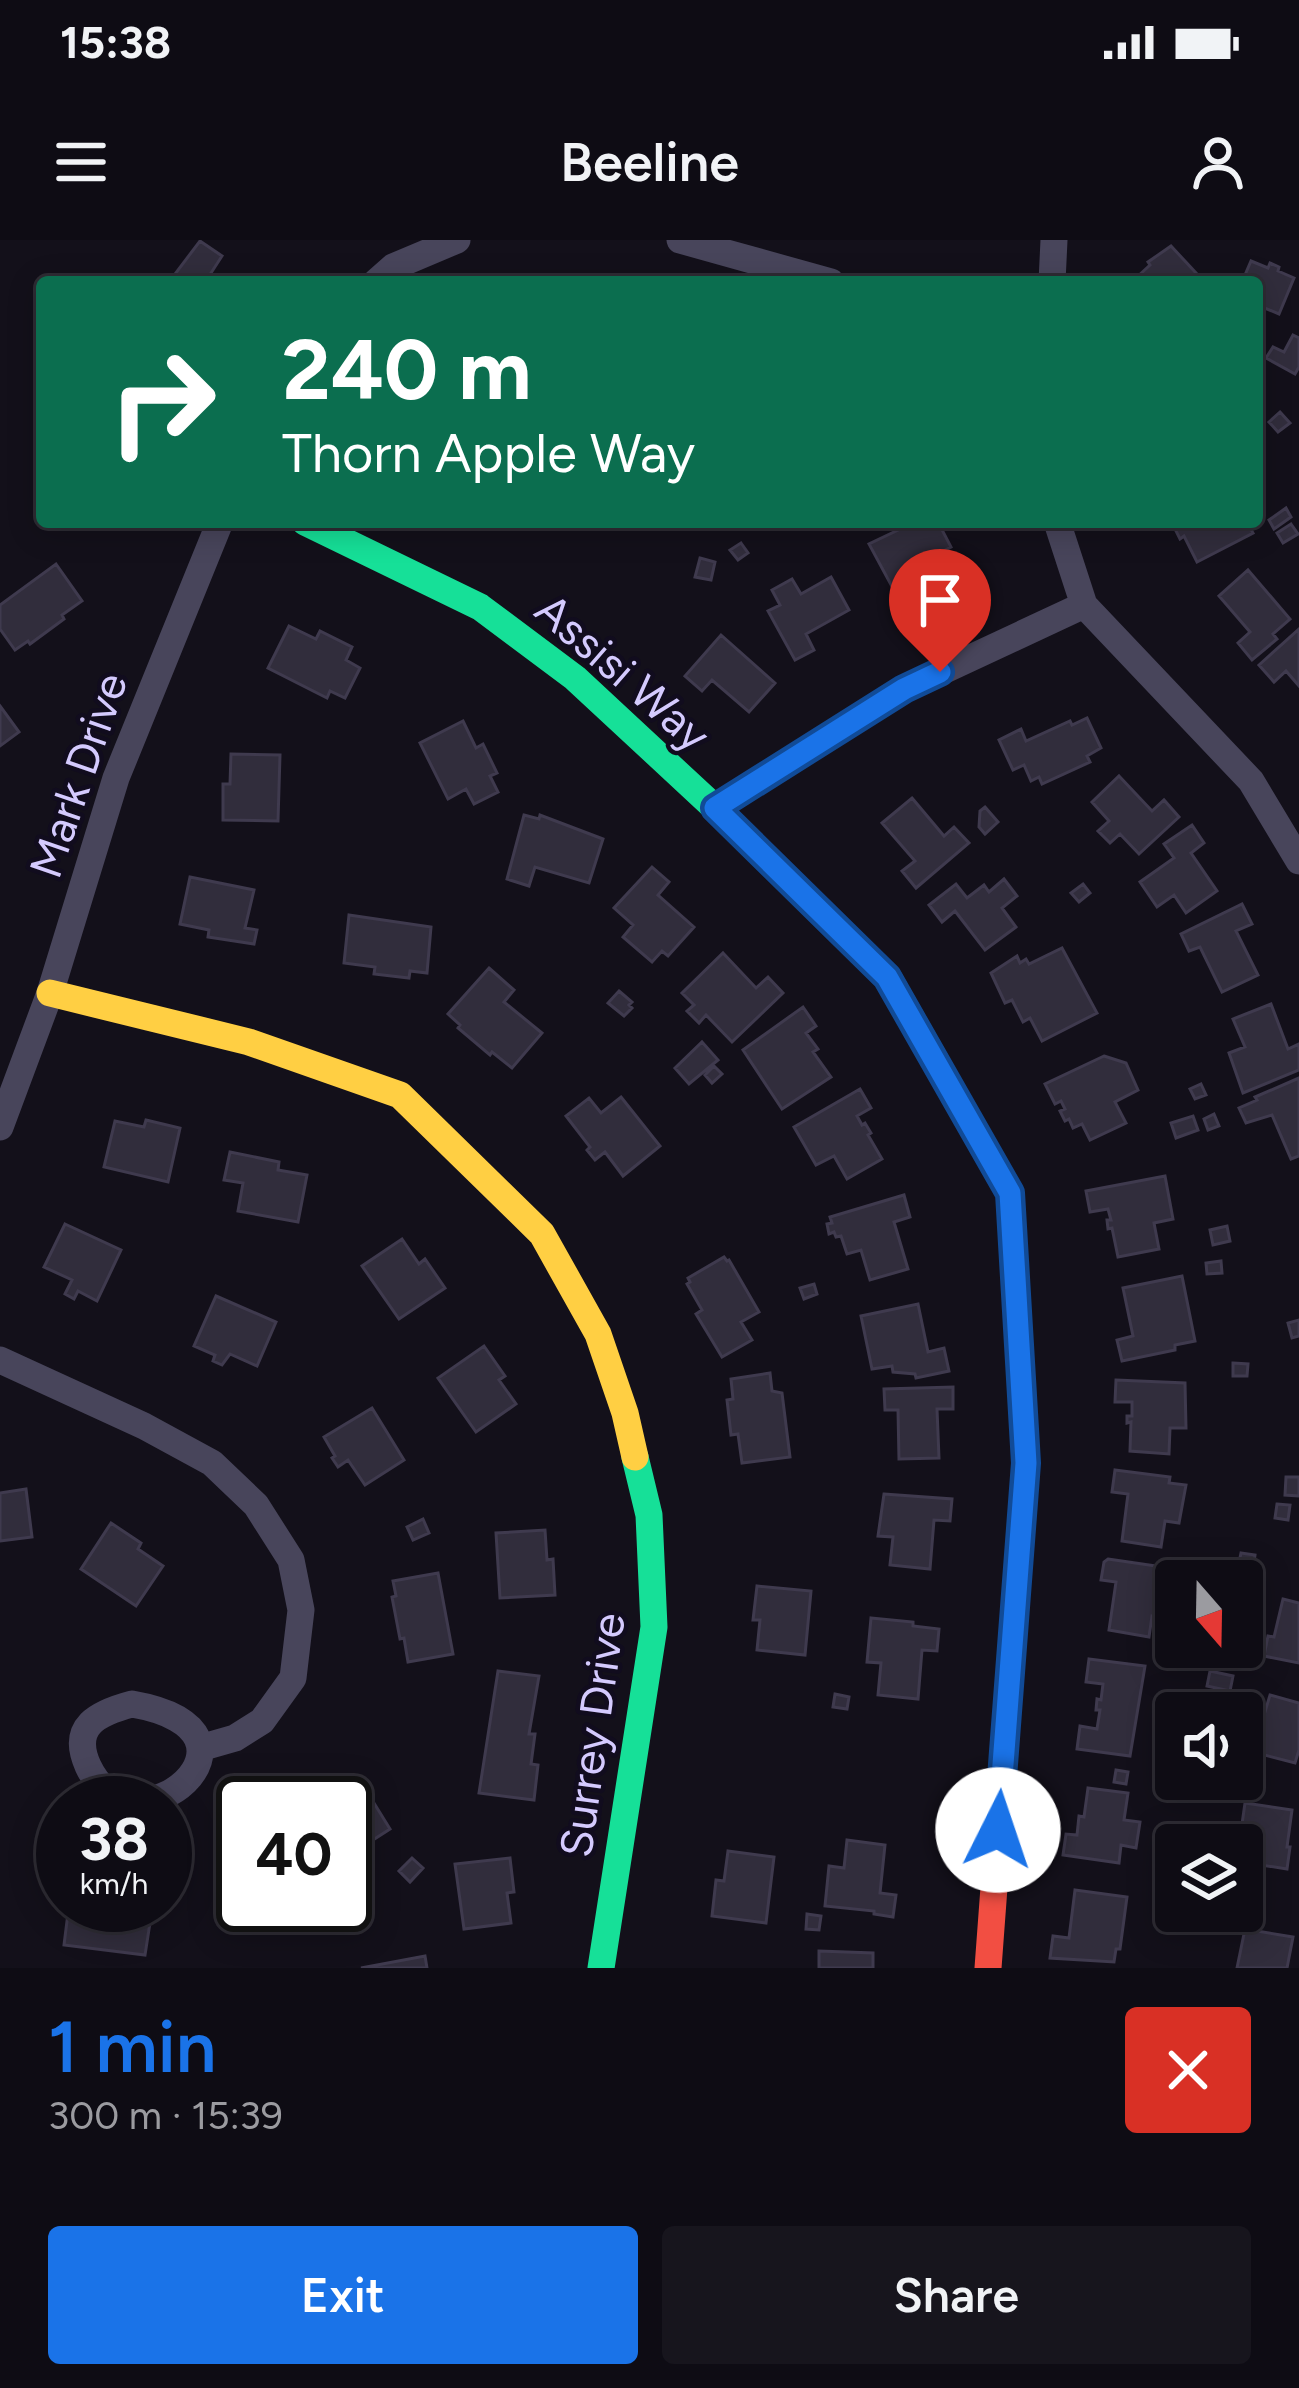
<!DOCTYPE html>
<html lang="en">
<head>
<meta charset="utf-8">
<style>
  body { margin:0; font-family:Figtree,sans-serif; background:#17151d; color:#f1f3f6; height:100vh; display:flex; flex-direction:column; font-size:45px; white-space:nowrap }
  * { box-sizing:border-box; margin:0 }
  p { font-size:39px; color:#9b9ba0 }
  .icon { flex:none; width:66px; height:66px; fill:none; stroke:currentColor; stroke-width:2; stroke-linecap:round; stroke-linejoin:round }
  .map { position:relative; height:1728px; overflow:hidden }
  .drawer { display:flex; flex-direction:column; background:#0e0c14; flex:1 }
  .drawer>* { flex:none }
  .banner { position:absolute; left:36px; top:36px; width:1227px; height:252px; border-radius:12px; box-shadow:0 6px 30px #0003,0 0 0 3px #2e2c34; background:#0b6e4f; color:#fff; overflow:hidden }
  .needle { width:78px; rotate:160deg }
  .buttons { position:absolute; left:1155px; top:1320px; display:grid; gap:24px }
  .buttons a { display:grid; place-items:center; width:108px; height:108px; border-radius:12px; background:#0e0c14; box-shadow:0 6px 30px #0003,0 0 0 3px #2e2c34; font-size:60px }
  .speed { position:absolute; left:36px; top:1536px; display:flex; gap:24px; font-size:60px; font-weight:700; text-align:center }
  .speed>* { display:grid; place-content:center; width:156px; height:156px; border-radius:50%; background:#0e0c14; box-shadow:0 6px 30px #0003,0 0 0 3px #2e2c34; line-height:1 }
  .speed small { font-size:30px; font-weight:400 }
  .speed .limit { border:6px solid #111; border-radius:18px; background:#fff; color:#111 }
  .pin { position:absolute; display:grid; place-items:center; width:102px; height:102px; color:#fff; margin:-123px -51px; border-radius:50% 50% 50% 0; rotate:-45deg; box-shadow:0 0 12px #0007 }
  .pin .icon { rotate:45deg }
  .me { position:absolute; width:132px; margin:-66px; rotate:4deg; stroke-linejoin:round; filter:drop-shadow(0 0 9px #0008) }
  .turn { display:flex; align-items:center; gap:42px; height:252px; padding:0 48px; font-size:54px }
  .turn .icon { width:156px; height:156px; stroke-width:2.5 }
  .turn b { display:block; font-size:84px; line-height:102px }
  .round { display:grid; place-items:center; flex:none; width:126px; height:126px; border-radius:12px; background:#17151d }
  .headline { display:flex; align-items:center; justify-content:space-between; height:204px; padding:0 48px }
  h1 { font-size:72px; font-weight:600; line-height:90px; color:#1a73e8 }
  .primary-button { display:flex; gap:24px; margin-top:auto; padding:24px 48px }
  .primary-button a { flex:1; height:138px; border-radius:12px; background:#1a73e8; color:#fff; font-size:48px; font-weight:600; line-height:138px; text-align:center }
  .primary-button a+a { background:#17151d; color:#f1f3f6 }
  .status { display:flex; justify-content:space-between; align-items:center; height:84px; padding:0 60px; background:#0e0c14; direction:ltr }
  .status svg { height:33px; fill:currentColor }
  header { display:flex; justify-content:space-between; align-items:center; height:156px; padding:0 48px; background:#0e0c14; font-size:54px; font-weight:600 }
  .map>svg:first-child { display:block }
  .building { fill:#312d3c; stroke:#3f3a4e; stroke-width:3 }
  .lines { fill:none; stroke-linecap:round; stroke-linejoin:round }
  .street { stroke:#48455b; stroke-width:27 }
  .fast { stroke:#16e098; stroke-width:27 }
  .slow { stroke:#ffcf43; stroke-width:27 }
  .jam { stroke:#f24e42; stroke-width:27 }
  .route-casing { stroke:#114b97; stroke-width:30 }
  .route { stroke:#1a73e8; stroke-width:21 }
  .labels { text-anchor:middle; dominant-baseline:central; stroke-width:9; stroke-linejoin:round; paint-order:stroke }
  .street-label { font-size:45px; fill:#d4cafe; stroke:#110c1e }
</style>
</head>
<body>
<div class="status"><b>15:38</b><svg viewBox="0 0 49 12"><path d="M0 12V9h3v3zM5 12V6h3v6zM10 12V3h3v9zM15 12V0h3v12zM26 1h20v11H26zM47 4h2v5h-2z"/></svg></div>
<header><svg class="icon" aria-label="menu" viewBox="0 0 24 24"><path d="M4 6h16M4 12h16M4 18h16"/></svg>Beeline<svg class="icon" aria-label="person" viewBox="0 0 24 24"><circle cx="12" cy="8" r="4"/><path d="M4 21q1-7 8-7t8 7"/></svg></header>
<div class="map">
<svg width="1299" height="1728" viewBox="0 0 1299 1728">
  <rect width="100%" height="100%" fill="#13101a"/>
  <!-- building -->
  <path class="building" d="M200,1L222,16L211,33L224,42H169Z
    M1171,6L1196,33L1186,42H1140L1136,38L1150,25L1148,22Z
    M1251,21L1268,28L1270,23L1279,27L1278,31L1294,38L1279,74L1260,66L1257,73V42H1242Z
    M1293,95L1299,98V127L1295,134L1266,118L1273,107L1284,112Z
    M1280,172L1290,183L1278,192L1269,182Z
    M1286,268L1291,277L1274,289L1269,280Z
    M915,282H938L951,307L909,329L916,343L896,354L869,304Z
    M1176,282H1247L1253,293L1197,322L1184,296L1180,299L1175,289L1179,287Z
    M1291,284L1298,294L1283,303L1277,293Z
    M741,303L748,313L738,320L730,310Z
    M700,318L715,322L711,340L695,337Z
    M56,324L82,361L62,375L64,379L30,404L28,401L15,410L0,389V365Z
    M1248,330L1290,379L1273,394L1277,399L1252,420L1238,403L1250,392L1219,356Z
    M831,337L849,370L806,394L814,410L795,420L768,371L780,365L772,350L792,339L801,354Z
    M289,386L316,399L320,391L352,407L346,420L360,428L345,458L330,451L327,458L268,428Z
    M1299,389V446L1286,431L1274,442L1259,425Z
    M721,395L775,443L749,472L712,440L702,451L685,436Z
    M0,466L19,492L0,506Z
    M1087,478L1101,508L1087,516L1090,522L1042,544L1039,537L1031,541L1024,525L1013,530L999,500L1021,489L1026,501L1070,481L1072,485Z
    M463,481L476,508L483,504L497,533L490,536L498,552L474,564L466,549L448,559L420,503Z
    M231,514L280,515L278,581L223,580V544H230Z
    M1119,536L1152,571L1164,560L1179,577L1139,614L1120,594L1110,603L1098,591L1109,581L1092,562Z
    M912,558L944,596L954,587L969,603L916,648L902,631L915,621L882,583Z
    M985,567L998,582L985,594L979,587L980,571Z
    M524,575L539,579L540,575L603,599L589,643L535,627L529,646L507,639Z
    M1192,585L1204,603L1191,613L1217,651L1186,673L1174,655L1157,667L1140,642L1174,618L1164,604Z
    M652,627L669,642L658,655L694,687L668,716L662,711L652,722L623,697L633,685L614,668Z
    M190,637L254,650L245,688L257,690L254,704L208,697L209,690L180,684Z
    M1004,639L1017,656L1002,668L1016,687L985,710L955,671L942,682L929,665L956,644L967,658L984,645L989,652Z
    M1083,644L1090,653L1079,662L1071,653Z
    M1242,664L1252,684L1236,691L1258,735L1222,752L1200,707L1189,711L1181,694Z
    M349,675L431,687L427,733L410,731L409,738L374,734L375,727L344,723Z
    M1062,708L1097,773L1042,801L1030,778L1023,782L1012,760L1005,763L991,733L1017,716L1020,723L1026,719L1029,724Z
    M723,713L756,748L768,737L783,753L732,802L706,775L699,783L687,771L694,765L682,753Z
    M489,728L514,750L504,762L542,793L512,828L492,812L490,815L458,788L460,785L448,774Z
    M619,751L632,762L629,765L632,768L624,776L608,763Z
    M1271,764L1288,809L1299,804V830L1243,853L1229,813L1245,807L1233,779Z
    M803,767L816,786L806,793L818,809L813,812L831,837L782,869L743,810Z
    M702,802L718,820L689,844L675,828Z
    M1104,816L1126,823L1138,850L1115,862L1126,883L1090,900L1082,884L1073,888L1069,879L1065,881L1060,871L1065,869L1061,861L1055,864L1045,844Z
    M714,826L722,834L712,843L705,835Z
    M1299,838V916L1291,919L1272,875L1246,883L1239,868L1257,860L1255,857Z
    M1201,844L1206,855L1195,859L1190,849Z
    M860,849L871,868L857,876L862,885L865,883L871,893L868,895L882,919L847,939L834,916L816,925L794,887Z
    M621,857L660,906L623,936L605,912L595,920L587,910L590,907L566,876L589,858L601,873Z
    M1214,874L1219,886L1208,890L1204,879Z
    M1193,876L1198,890L1176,898L1171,883Z
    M146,880L180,888L168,942L104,927L115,881L144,887Z
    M230,912L279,922L278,930L307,935L298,982L238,971L243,943L224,940Z
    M1165,936L1173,979L1154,983L1159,1009L1118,1017L1112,988L1108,989L1107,980H1111L1108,969L1090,972L1086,951Z
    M904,955L910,977L894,982L908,1029L870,1040L861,1010L847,1014L841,996L836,997L834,992L829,994L827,984L832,983L830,977Z
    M65,984L121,1010L97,1061L78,1051L74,1059L65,1054L72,1040L44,1027Z
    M1227,986L1230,1001L1213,1005L1210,990Z
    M402,999L419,1024L425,1019L445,1048L399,1079L362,1026Z
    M724,1017L727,1021L729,1020L759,1072L741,1082L752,1100L722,1117L696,1074L702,1070L687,1044L690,1042L688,1038Z
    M1221,1021L1222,1033L1207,1034L1206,1023Z
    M1182,1036L1195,1101L1175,1105V1110L1122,1121L1117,1100L1133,1096L1123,1048Z
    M814,1044L817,1054L804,1059L800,1048Z
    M216,1056L276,1082L257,1126L230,1114L222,1125L213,1121L215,1115L194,1106Z
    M918,1064L928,1112L944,1108L949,1131L916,1138L915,1134L893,1132L892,1126L872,1129L861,1076Z
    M1299,1080V1096L1292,1098L1288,1083Z
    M484,1106L505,1136L499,1140L516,1164L476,1192L438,1138Z
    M1233,1123L1248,1124L1247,1136H1233Z
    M770,1133L772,1151L782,1153L790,1217L742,1223L738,1194L731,1195L727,1160L733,1159L731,1139Z
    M1116,1140L1185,1143L1186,1188H1170L1169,1214L1130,1211L1131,1182L1127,1183V1176H1132V1162H1115Z
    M953,1147V1169H937L939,1218L899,1219L898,1170H885L884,1149Z
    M372,1168L404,1220L365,1245L348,1220L338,1227L332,1218L335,1216L324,1197Z
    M1115,1230L1170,1237L1169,1243L1186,1245L1179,1283L1165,1281L1161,1307L1122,1301L1128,1254L1112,1252Z
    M1286,1237H1299V1256L1285,1255Z
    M26,1249L32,1297L0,1301V1253Z
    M884,1254L952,1259L950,1281L934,1280L930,1329L890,1325L893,1297L878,1296Z
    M1277,1264L1290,1265L1288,1280L1275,1278Z
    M423,1279L429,1293L413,1300L407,1287Z
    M111,1283L141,1303L138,1309L163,1326L136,1366L81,1329Z
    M545,1290L547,1320L553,1319L555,1355L500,1358L496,1293Z
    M1241,1313L1255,1315L1253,1329L1238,1327Z
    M1108,1319L1163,1327L1160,1348H1156L1155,1353L1172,1356L1169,1379L1152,1376L1149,1397L1109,1390L1116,1342L1101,1340L1104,1322Z
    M438,1333L453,1414L408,1422L404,1398L400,1399L392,1357L396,1356L393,1341Z
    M757,1346L811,1351L805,1415L757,1410L760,1380H753Z
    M1283,1359L1299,1363V1423L1264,1416L1268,1396L1274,1397Z
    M871,1378L913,1382V1386L939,1389L937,1411L922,1410L918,1459L878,1455L881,1423L867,1422Z
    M1089,1419L1145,1426L1130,1516L1077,1509L1080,1486L1097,1489L1100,1470H1096L1097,1459L1101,1460L1103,1444L1086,1442Z
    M498,1431L539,1436L529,1494H535L531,1524L538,1525L534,1560L479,1553Z
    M1210,1431L1233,1436L1230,1451L1207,1446Z
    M835,1454L849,1457L847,1469L833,1467Z
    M1270,1455L1299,1463V1510L1295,1523L1253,1512Z
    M1116,1530L1128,1532L1126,1544L1114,1542Z
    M361,1542L390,1589L345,1618V1563H331L334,1560L331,1556L339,1550L341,1554Z
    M1088,1548L1128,1553L1124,1580L1140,1582L1136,1608L1121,1605L1119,1623L1063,1615L1066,1594L1077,1595L1079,1576L1084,1577Z
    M1245,1563L1292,1570L1287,1607H1290L1287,1629L1242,1622V1605H1239Z
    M847,1600L885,1605L880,1653L896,1655L893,1677L874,1674V1671L825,1666L829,1626L844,1628Z
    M728,1611L774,1617L766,1683L712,1676L716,1640L724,1641Z
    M412,1618L423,1628L410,1642L399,1631Z
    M510,1618L514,1652L507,1653L511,1683L464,1689L455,1624Z
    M1075,1650L1127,1657L1120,1709H1116L1114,1722L1050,1718L1053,1696L1069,1698Z
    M69,1665H126L152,1670L145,1715L64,1705Z
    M807,1674L821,1676L819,1690L806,1689Z
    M1245,1689L1293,1697L1287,1728H1237Z
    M819,1711L873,1713V1728H819Z
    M425,1716L427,1728H361Z"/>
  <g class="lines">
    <!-- street -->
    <path class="street" d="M680,0L831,42
      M376,42L393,27L457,0
      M1052,42L1054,0
      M1057,282L1084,365L1251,541L1299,621
      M715,568L904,449L1084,365
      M0,887L50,753L116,538L220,282
      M0,1120L144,1186L212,1223L256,1265L291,1320L301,1370L293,1438L262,1481L235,1498L200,1508
      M132,1464C288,1491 133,1623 88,1526C70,1486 98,1473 132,1464Z"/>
    <!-- fast -->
    <path class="fast" d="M305,282L480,367L575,438L715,568L888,737L938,825
      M601,1728L654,1387L649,1275L635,1217"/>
    <!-- slow -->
    <path class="slow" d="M50,753L249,802L400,855L542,994L598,1094L625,1173L635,1217
      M938,825L1010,953L1026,1223L1021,1285"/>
    <!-- jam -->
    <path class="jam" d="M988,1728L1021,1285"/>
  </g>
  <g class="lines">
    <defs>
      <path id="route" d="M940,432L904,449L715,568L887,737L1010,953L1026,1223L998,1590"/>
    </defs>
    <!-- route casing -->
    <use href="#route" class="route-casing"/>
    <!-- route -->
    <use href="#route" class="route"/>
  </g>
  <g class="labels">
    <!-- street labels -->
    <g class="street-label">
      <text transform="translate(623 432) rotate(41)">Assisi Way</text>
      <text transform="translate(78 535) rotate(-71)">Mark Drive</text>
      <text transform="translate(592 1495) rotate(-82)">Surrey Drive</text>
    </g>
  </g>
</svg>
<div class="buttons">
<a><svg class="needle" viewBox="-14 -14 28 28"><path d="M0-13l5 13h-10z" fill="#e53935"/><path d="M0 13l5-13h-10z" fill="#9b9ba0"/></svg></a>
<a><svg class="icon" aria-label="sound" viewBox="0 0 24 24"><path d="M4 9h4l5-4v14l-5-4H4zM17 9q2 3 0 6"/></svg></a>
<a><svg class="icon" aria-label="layers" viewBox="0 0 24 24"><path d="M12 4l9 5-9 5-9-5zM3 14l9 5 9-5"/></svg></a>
</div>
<div class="speed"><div>38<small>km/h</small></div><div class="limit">40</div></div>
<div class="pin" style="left:940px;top:432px;background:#d93025"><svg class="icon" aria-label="arrive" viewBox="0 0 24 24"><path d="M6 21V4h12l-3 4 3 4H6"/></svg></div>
<svg class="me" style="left:998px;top:1590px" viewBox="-20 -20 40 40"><circle r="19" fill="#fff"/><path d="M0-13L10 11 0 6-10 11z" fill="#1a73e8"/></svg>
<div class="banner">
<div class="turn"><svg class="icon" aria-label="right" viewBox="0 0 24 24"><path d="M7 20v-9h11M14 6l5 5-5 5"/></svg><div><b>240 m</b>Thorn Apple Way</div></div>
</div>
</div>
<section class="drawer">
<div class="headline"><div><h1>1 min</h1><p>300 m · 15:39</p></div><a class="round" style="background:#d93025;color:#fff"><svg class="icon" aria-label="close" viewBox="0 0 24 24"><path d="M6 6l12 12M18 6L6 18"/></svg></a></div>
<div class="primary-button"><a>Exit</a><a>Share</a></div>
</section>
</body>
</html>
